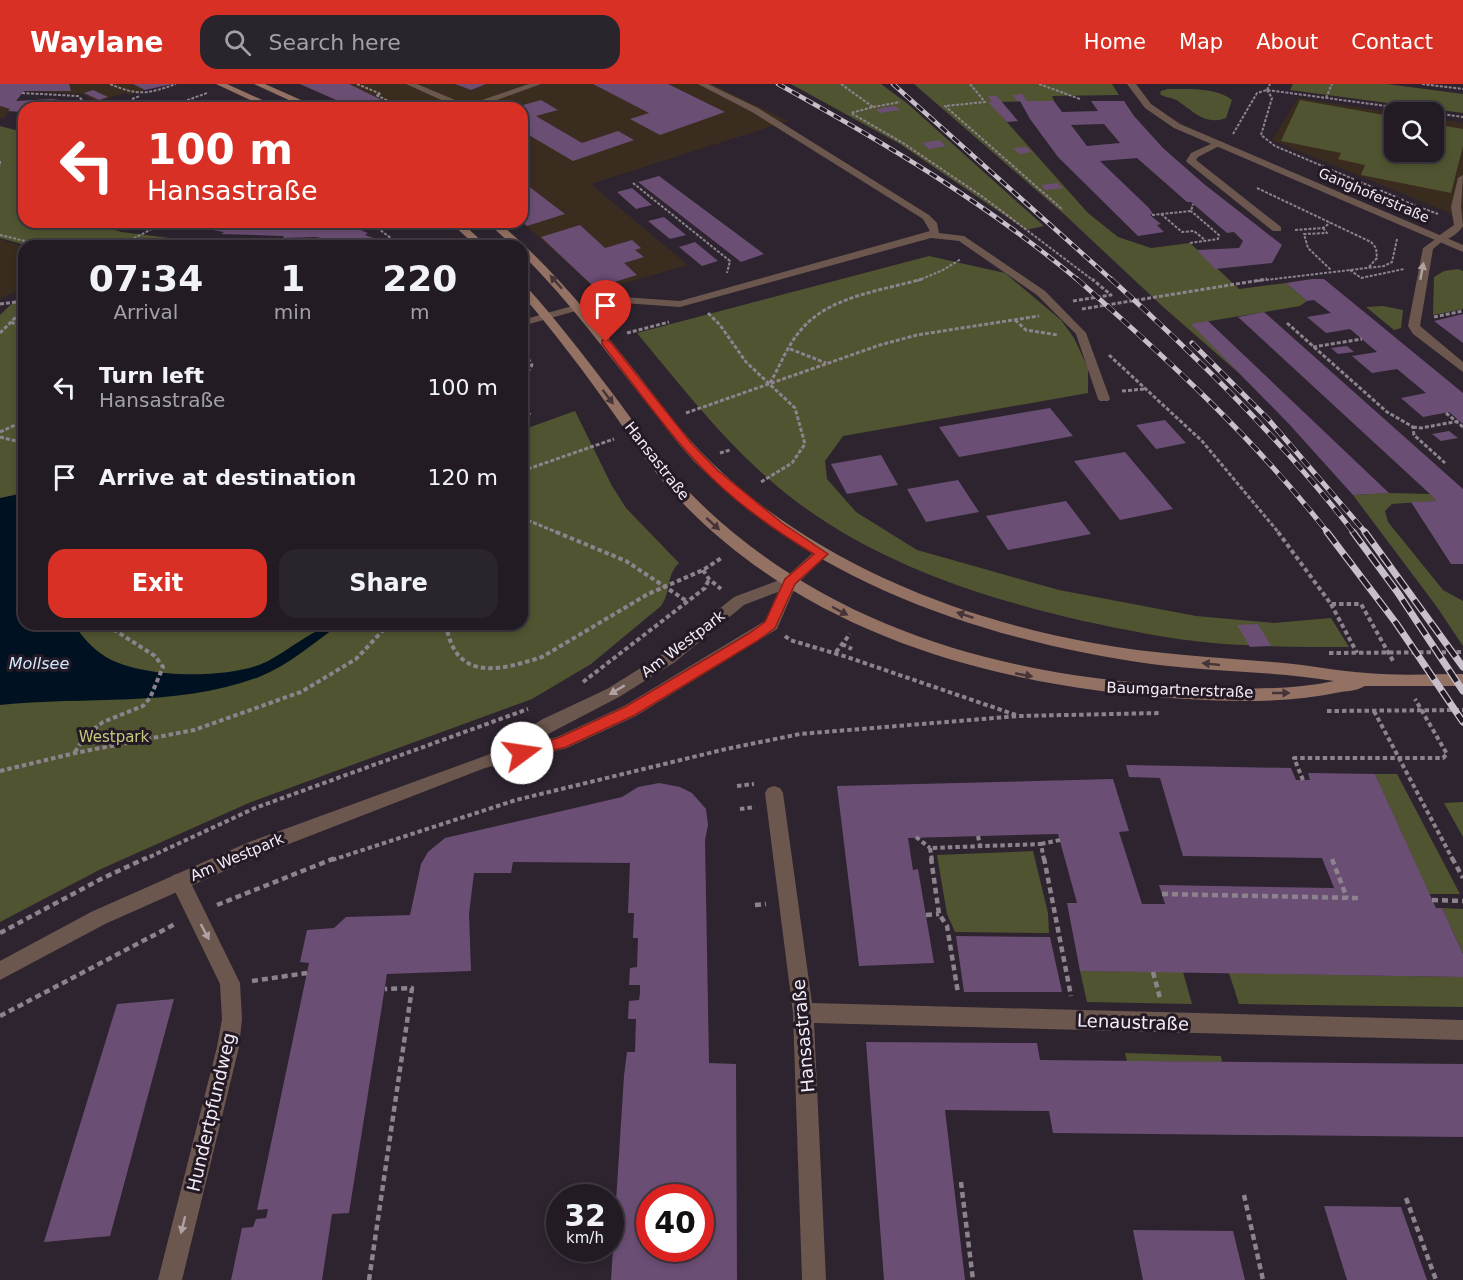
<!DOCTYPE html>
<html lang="en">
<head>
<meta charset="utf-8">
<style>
  body { margin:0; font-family:"DejaVu Sans",sans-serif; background:#2a242c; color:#f1f3f6; height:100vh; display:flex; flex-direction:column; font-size:22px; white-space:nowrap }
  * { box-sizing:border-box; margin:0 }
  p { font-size:20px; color:#a2a1a6 }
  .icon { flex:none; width:33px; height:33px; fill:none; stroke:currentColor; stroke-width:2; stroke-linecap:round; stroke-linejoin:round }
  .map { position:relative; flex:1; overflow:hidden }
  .panel { position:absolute; left:18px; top:156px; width:510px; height:390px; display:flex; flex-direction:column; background:#221b24; border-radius:18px; box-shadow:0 3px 9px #0003,0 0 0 2px #3f3941 }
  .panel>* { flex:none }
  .top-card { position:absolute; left:18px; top:18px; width:510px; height:126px; border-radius:18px; box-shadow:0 3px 9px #0003,0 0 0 2px #3f3941; background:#d93025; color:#fff; overflow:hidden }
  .fabs { position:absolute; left:1384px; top:18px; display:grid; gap:12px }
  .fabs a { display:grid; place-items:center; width:60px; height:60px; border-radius:12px; background:#221b24; box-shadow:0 3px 9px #0003,0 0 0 2px #3f3941; font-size:30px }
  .speed { position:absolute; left:546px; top:1100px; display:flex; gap:12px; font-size:30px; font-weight:700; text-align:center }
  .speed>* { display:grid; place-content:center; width:78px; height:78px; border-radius:50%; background:#221b24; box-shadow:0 3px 9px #0003,0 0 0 2px #3f3941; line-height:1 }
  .speed small { font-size:15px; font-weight:400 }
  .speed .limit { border:9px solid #d22; background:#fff; color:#111 }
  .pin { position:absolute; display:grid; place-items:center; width:51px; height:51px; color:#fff; margin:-62px -26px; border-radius:50% 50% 50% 0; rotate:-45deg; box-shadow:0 0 6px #0007 }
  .pin .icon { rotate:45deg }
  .me { position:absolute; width:66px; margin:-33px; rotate:76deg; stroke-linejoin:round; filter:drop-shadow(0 0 4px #0008) }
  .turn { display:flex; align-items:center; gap:21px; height:126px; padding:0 30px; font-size:27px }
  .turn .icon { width:78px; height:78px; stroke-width:2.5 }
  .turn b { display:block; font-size:42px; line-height:51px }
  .eta { display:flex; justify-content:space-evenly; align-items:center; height:102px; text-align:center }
  .eta b { font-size:36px; font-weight:600; line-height:42px }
  .cta { display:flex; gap:12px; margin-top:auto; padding:12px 30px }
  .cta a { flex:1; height:69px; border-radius:18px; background:#d93025; color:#fff; font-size:24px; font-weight:600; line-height:69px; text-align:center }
  .cta a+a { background:#2a242c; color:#f1f3f6 }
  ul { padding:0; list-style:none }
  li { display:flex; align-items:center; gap:18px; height:90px; padding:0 30px }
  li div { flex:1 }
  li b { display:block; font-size:22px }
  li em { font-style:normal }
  header { display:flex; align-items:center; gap:36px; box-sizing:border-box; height:84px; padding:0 30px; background:#d93025; color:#fff }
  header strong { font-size:28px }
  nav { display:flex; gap:33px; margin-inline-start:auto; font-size:21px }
  .search { width:420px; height:54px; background:#2a242c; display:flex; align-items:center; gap:15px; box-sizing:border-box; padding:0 21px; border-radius:18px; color:#a2a1a6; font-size:22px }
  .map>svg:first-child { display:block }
  .commercial { fill:#3a2c1f }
  .education { fill:#392c1e }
  .green { fill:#515430 }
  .water { fill:#001221 }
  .building { fill:#6b4e74; fill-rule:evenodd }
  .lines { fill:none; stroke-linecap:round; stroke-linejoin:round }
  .path-far3 { stroke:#8c838e; stroke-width:2; stroke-dasharray:3 1.5; stroke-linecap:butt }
  .path-far2 { stroke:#8c838e; stroke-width:3; stroke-dasharray:4 2; stroke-linecap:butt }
  .path-far1 { stroke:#8c838e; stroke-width:4; stroke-dasharray:4.5 3; stroke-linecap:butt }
  .path { stroke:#8c838e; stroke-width:4.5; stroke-dasharray:6 4; stroke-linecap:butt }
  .service { fill:#6c574e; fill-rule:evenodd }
  .minor { fill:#6c574e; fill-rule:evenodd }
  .tertiary { fill:#6c574e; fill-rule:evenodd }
  .secondary { fill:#937163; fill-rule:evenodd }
  .rail-far2-casing { stroke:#c7bfc9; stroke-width:4.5 }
  .rail-far1-casing { stroke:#c7bfc9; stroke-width:5 }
  .rail-casing { stroke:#c7bfc9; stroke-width:7 }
  .rail-far2 { stroke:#231a26; stroke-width:3; stroke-dasharray:8; stroke-linecap:butt }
  .rail-far1 { stroke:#231a26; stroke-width:4; stroke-dasharray:10; stroke-linecap:butt }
  .rail { stroke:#231a26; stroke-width:4.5; stroke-dasharray:14; stroke-linecap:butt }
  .oneway { fill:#b0a2a2 }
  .oneway2 { fill:#453438 }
  .route { fill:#d93025; stroke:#8d1f18; stroke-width:1.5 }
  .labels { text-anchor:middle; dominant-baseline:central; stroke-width:6; stroke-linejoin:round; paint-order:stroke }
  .far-street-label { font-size:14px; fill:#f3ecf5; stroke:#231a26 }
  .street-label { font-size:15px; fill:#f3ecf5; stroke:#231a26 }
  .park-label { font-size:15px; fill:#c4cb7d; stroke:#231a26 }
  .water-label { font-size:16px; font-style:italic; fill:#cde8fd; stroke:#231a26 }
  .near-street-label { font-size:18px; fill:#f3ecf5; stroke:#231a26 }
</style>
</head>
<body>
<header>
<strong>Waylane</strong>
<div class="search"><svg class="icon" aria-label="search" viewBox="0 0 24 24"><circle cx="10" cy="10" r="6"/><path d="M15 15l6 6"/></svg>Search here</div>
<nav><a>Home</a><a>Map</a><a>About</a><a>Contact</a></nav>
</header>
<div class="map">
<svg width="1463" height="1196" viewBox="0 0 1463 1196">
  <rect width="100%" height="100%" fill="#2d2430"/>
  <!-- commercial -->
  <path class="commercial" d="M0,0H173L164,3L159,1L129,11L125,9L97,18L82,10L24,7L4,34H0Z
    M300,0H712L788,37L591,100L688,181L598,207L522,138V24H354Z"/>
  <!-- education -->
  <path class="education" d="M1298,14L1395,29V68H1434V34L1463,39V145L1455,142L1452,130L1272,56Z
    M0,155L20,162L24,168V195L15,208L0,215Z"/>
  <!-- green -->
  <path class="green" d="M791,0H881L908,20L1044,142L1026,146L900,60Z
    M914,0H1112L1119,11L1052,12L1054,17L989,18L1088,129L1118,153L1151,164L1190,159L1239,205L1286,199L1307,217L1300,222L1192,240L1241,291L1161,221L1065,131Z
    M1293,0H1387L1463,10V29L1290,6Z
    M1168,5C1187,5 1217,3 1232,16L1226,34C1205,42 1193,27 1178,17C1172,13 1165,14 1160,10L1161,7Z
    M1300,16L1395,33V68H1434V40L1463,45V62L1451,109L1361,91L1365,81L1338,75L1341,69L1281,57Z
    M0,42L19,47L24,59V138H84L122,148L193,157L211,162H29L0,154Z
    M929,172L1005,189L1061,236L1074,254L1088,284V309L843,352L825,377L827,395L856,428L917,466L1059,506L1196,532L1274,539L1331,534L1349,563C1303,563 1258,563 1213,559C1169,555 1126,546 1083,537C975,512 864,475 778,403C724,358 681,302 637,249Z
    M1458,185L1463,187V225L1433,231L1434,193L1444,187Z
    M24,208V540H522V346L575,327L612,402L626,424L679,479C665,493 672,506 661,522L591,580L532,615L251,718L101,785L0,838V231Z
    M1383,222L1403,226L1401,244L1394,246L1366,223Z
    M1389,409L1430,410L1436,417L1392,420L1385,427L1388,438L1443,506L1463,517V562L1437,523L1353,411Z
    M1375,690H1397L1460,810H1429Z
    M1463,718V753L1444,719Z
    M1033,767L1048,829L1049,849L955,848L947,830L937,771Z
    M1442,824L1463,825V870Z
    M1080,887L1183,888L1192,920L1087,918Z
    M1229,889L1463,893V923L1239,920Z
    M1125,969L1221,972L1222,978L1127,977Z"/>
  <!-- water -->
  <path class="water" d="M24,409V540H74C81,552 93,565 106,573C142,594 220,595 259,581C284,572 316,540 340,540C315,558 289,581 259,593C177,624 86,612 0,621V414Z"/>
  <!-- building -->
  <path class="building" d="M0,0H69L71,7H24L16,17L52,15L68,17L76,24H24L21,28L8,27L10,25L0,22Z
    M133,0H172L145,6Z
    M300,0H349L398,24H354Z
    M455,0H486L471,6Z
    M593,0H668L725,28L660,51L630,35L649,29Z
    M93,6L108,13L99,16L84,9Z
    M1022,10L1027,17H1054L1062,28L1098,27L1091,17H1124L1134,32L1163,64L1204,100L1282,161L1272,179L1215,185L1197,166L1239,164L1243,157L1234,148L1227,149L1191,118H1187L1137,74L1100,77L1149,124L1153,130L1150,131L1161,140L1157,141L1164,148L1138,152L1058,73L1030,35L1020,17H1017L1013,11ZM1104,40L1120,59L1087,62L1071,41Z
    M988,12H997L1018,37L1007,38L988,18H992Z
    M541,16L558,26L536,32L582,59L618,47L634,56L573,77L522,47V24L516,23Z
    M895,22L900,26L880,29L876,25Z
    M939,56L946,62L929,65L922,59Z
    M1026,63L1032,68L1019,70L1013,64Z
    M659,92L764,170L741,178L638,98Z
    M522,97L557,124L565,130L527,142L522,138Z
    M1057,99L1063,104L1046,106L1041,101Z
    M632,104L652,121L636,125L617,108Z
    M664,133L686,151L670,155L648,137Z
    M200,138H310L349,141L368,149L365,151L376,155L382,162H346L334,156L315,153L283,154L284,152L221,150L224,148L201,144Z
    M580,141L605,164L632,156L641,164L635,166L644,173L624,179L637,191L595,204L541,153Z
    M695,158L718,177L702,182L679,163Z
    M1312,195H1324L1463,309V340L1449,328L1423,333L1401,314L1426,309L1397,285L1372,289L1352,272L1377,268L1350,245L1326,249L1307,233L1331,229L1314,216L1307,217L1286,199Z
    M1264,228L1463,405V480H1451L1411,418L1436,417L1430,410L1238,233Z
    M1463,230V259L1434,237Z
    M1208,237L1389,409L1353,411L1289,340L1191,240Z
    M1347,262L1354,268L1338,270L1331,264Z
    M1050,324L1073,352L959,373L939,343Z
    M1165,336L1186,359L1156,365L1136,341Z
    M1449,347L1458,354L1441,357L1432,350Z
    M1125,368L1173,425L1120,436L1074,377Z
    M881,371L898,401L847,410L831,380Z
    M958,396L979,428L926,438L907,405Z
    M1066,417L1091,450L1008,466L986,432Z
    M1258,540L1271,562L1250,563L1237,541Z
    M1126,681L1291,684L1296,696H1310L1308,689L1375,690L1436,824H1442L1463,870V893L1080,887L1067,819H1077L1058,750L908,754L913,786L918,785L934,879L859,882L837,702L1113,695L1129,747L1119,748L1142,820H1165L1159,801L1334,804L1322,774L1183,772L1160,694L1129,693Z
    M659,699L680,703L692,709L706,725L708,741L705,756L709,979L736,980L737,1196H611L624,992L627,968H635L636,935H628L629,917L639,916L640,909V901H629L630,884L637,883L638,854H633L634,829H628L630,779L513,778L511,789H474L469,830L471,887L387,890L349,1129L332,1130L322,1196H231L242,1144L253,1143L256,1135L266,1134L268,1125L257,1126L309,879L300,878L307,846L334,844L346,833L410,831L421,780L428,768L445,754L622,713L638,703ZM650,1113H700V1164H650Z
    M956,852L1050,853L1062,908H964Z
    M174,915L110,1152L44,1158L117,920Z
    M866,958L1037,959L1040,976L1463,980V1053L1053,1049L1049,1027L945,1026L965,1196H884Z
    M1324,1122L1401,1123L1427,1196H1347Z
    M1133,1146L1233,1147L1245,1196H1143Z"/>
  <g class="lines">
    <!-- path-far3 -->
    <path class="path-far3" d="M110,0C138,12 148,10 176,0
      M357,0L381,10L376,11L403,24
      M841,0L873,23L851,29L903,59L983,113L1094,197
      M970,0L985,18L945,22L1063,126
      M1039,0L1080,15
      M1422,0L1463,5
      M1267,6L1272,14L1261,51L1275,62L1403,116L1405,122
      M1267,6L1270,0
      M22,9L78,12L91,24
      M1326,14L1332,0
      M132,15L140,12
      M873,23L900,18
      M166,24L207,9
      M195,24L200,22
      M1434,29L1463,33
      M1233,50L1257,9L1267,6L1431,28
      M0,77V82
      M633,99L730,177L727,189
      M1257,104L1371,158L1376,164L1377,174L1368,184
      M1406,118L1438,130
      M1161,130L1182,148L1194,147L1205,156
      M1152,131L1191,127L1193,120
      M365,138L375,142L396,158L397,162
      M1323,144L1327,149L1304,150L1308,164L1331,186
      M1295,146L1323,144L1330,139
      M0,151L42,161L63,162
      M127,158L159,162
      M1190,159L1218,155L1219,151L1191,127
      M108,162L127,158L165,138
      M1350,186L1361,194L1404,185
      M917,197L943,186L961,175
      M1257,197L1384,182L1392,178L1397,155"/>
    <!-- path-far2 -->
    <path class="path-far2" d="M1073,217L1111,211L1092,195
      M0,220L24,217
      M1082,225L1267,195
      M708,229L720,241L746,278L795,324L805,360L792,379L761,398
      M1434,233L1463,227
      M1015,236L1026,246L1058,251
      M11,238L24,246
      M1287,239L1387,328L1413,343L1414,351L1445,379
      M0,249L24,225
      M627,249L669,238
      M1313,263L1362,255
      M522,264L532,281L522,297
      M790,265L826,279
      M1109,271L1202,357L1279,449
      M770,299C780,282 787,262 800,247C828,212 881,207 922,195
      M1122,307L1145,305
      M522,320L530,328L522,345
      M686,329L880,261L917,251L1039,232
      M1446,329L1463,343
      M1413,343L1421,344L1459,337
      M0,348L24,337
      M0,353L24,359
      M720,369L730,366
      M522,373L529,386
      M522,387L614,355
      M522,394L528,387
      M522,434L559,449"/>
    <!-- path-far1 -->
    <path class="path-far1" d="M556,448L626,477L688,518
      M1278,448L1331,520H1361L1393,577
      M703,486L709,495L721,505
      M1331,520L1357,569
      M446,540C455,598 499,587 542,573L648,510L703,486L723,473
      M785,552L790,556L847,573L1016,631
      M842,560L852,565
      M836,568L850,550
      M1329,569L1463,568
      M583,598L705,504L709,495
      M1327,627L1463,626
      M1374,627L1453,776
      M75,668L86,651L103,638L143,622L150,614L163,583L155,572L105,540
      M0,687L75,669L194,646L301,608L356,575L389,540
      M1303,696L1294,674H1443L1447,670L1415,615
      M737,702L754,700
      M740,725L755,723
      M978,752L980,762
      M916,753L930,764
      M1041,760L1060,756
      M143,776L255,724L528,625
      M332,776L516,716L726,665L800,650L1019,632L1161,629
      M932,776L930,764L1041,760L1044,776"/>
    <!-- path -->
    <path class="path" d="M931,774L939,830L947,842L958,909
      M1044,774L1071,912
      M1452,774L1463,794
      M1332,775L1347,814
      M1162,810L1358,814
      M1432,816L1463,817
      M217,821L335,774
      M755,821L766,820
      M926,831L939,830
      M0,849L101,795L146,774
      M1153,888L1160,914
      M252,897L307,889
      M0,932L177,839
      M961,1098L973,1196
      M1244,1111L1263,1196
      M1406,1114L1436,1196
      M369,1196L412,904L385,905"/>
    <!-- service -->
    <path class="service" d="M406,0H417L467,21L529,0H541L475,24H459Z
      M698,0H708L758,24L929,131L937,139L939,149L964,152L1045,207L1086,249L1110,315L1108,317H1100L1098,315L1076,250L1037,211L959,157L931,154L680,223L608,218L522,242V236L608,212L680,217L930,147L923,135L752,28Z
      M1463,91L1461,123L1463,142C1458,150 1447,158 1437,157V153L1454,141L1451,123L1458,94Z"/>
    <!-- minor -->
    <path class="minor" d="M1215,58L1223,60L1198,73L1196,76L1281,143V147H1273L1188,79L1186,77L1191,69Z
      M1440,152L1445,155L1433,165L1420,242L1463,278V288L1413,250L1408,242L1423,164Z
      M774,702L780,704L783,709L812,919L1463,936V956L814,939L826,1196H802L793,929L765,709L768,704Z
      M180,789L187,791L240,899L242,935L239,963L182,1196H158L217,963L222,935L220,900L170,797L173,791Z"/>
    <!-- tertiary -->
    <path class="tertiary" d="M1127,0H1136L1151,20L1180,40L1463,161V168L1174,44L1145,24Z
      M822,464L829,469L796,501L777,545L636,632L567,664L485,684L263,770L105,840L0,896V877L91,828L249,758L493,669L495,663L543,635L607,605L663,570L734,513L785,494L817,465ZM778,508L765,537L624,622L557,653L529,660L619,613L675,578L744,521Z"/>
    <!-- secondary -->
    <path class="secondary" d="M216,0H227L280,24H267Z
      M254,0H265L319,24H306Z
      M450,138H461L487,162H476Z
      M487,138H498C552,183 595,237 639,292C662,321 684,352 711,378C813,477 955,534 1093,559C1152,570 1212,573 1272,578C1304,580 1335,587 1367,589C1399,592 1431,590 1463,590V602H1365C1358,606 1350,607 1341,608C1291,619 1238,618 1187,615C1000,604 805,552 674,410C651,385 633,357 614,330C585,289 555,249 522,211V201L526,202C559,239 589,278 619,318C642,349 663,382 690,409C821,542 999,592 1180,602C1230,604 1284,608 1334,597C1273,587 1211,588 1151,580C989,557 821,502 702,385C682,366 666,343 649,322C608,270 569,217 522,170V162H513Z"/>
    <defs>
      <path id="rail-far2" d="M778,0C883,58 986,119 1079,197
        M893,0L1113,197"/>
      <path id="rail-far1" d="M1077,195C1166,274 1255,355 1328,449
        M1111,195C1198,274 1282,356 1354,449
        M1192,259L1268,335L1366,449"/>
      <path id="rail" d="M1327,448L1396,539L1463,638
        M1353,448L1398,509L1463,607
        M1365,448L1463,583"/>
    </defs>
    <!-- rail-far2 casing -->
    <use href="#rail-far2" class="rail-far2-casing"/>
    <!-- rail-far1 casing -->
    <use href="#rail-far1" class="rail-far1-casing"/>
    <!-- rail casing -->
    <use href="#rail" class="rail-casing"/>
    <!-- rail-far2 -->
    <use href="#rail-far2" class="rail-far2"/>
    <!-- rail-far1 -->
    <use href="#rail-far1" class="rail-far1"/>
    <!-- rail -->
    <use href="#rail" class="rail"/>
  </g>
  <!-- one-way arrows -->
  <defs><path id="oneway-solid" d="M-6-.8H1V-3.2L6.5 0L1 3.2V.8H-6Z" transform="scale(1.5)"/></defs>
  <g class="oneway">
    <use href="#oneway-solid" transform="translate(1422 187) rotate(-79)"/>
    <use href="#oneway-solid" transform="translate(617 606) rotate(149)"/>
    <use href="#oneway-solid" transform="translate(205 848) rotate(62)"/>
    <use href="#oneway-solid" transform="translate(183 1141) rotate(104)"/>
  </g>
  <g class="oneway2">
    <use href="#oneway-solid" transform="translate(556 198) rotate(-132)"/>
    <use href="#oneway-solid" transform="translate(608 313) rotate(53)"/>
    <use href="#oneway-solid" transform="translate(713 440) rotate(42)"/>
    <use href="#oneway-solid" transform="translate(840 527) rotate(28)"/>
    <use href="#oneway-solid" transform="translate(965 531) rotate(-162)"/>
    <use href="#oneway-solid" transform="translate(1211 580) rotate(-174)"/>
    <use href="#oneway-solid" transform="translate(1024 591) rotate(11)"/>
    <use href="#oneway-solid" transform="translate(1281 609)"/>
  </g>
  <!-- route -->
  <path class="route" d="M602,256H609L692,360L717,386L782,439L828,470L795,500L775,544L757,557L635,631L566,663L522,674L517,673L515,669L517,665L558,654L625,623L748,550L765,538L785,495L814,470C776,447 738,421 707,389C668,350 636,303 602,260Z"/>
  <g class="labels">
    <!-- far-street labels -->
    <g class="far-street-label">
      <text transform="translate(1374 111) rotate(23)">Ganghoferstraße</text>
    </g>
    <!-- street labels -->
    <g class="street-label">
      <text transform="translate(657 377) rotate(52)">Hansastraße</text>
      <text transform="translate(683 560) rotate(-37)">Am Westpark</text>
      <text transform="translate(1180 606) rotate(2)">Baumgartnerstraße</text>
      <text transform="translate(237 773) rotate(-23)">Am Westpark</text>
    </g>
    <!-- park labels -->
    <g class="park-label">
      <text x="114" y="653">Westpark</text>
    </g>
    <!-- water labels -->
    <g class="water-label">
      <text x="39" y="579">Mollsee</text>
    </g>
    <!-- near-street labels -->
    <g class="near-street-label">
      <text transform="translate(1133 938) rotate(2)">Lenaustraße</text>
      <text transform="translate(803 952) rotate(-95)">Hansastraße</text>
      <text transform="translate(211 1028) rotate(-77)">Hundertpfundweg</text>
    </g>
  </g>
</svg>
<div class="fabs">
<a><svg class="icon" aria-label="search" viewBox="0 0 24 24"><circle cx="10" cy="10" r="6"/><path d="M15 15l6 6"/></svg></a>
</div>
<div class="speed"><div>32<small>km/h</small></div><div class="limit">40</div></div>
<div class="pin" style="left:606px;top:258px;background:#d93025"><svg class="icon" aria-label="arrive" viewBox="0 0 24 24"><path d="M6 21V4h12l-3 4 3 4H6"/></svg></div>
<svg class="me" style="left:522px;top:669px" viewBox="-20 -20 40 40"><circle r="19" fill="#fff"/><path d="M0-13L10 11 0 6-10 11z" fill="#d93025"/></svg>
<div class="top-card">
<div class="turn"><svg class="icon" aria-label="left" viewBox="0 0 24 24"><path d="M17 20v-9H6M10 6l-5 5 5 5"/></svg><div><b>100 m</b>Hansastraße</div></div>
</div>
<section class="panel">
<div class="eta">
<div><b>07:34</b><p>Arrival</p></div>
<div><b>1</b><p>min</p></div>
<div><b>220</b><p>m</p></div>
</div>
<ul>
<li><svg class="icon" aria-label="left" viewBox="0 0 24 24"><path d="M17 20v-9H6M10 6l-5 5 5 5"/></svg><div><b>Turn left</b><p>Hansastraße</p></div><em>100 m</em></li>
<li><svg class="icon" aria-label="arrive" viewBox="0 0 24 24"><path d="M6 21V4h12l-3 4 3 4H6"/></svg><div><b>Arrive at destination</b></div><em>120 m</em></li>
</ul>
<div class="cta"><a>Exit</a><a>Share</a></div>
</section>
</div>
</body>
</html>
